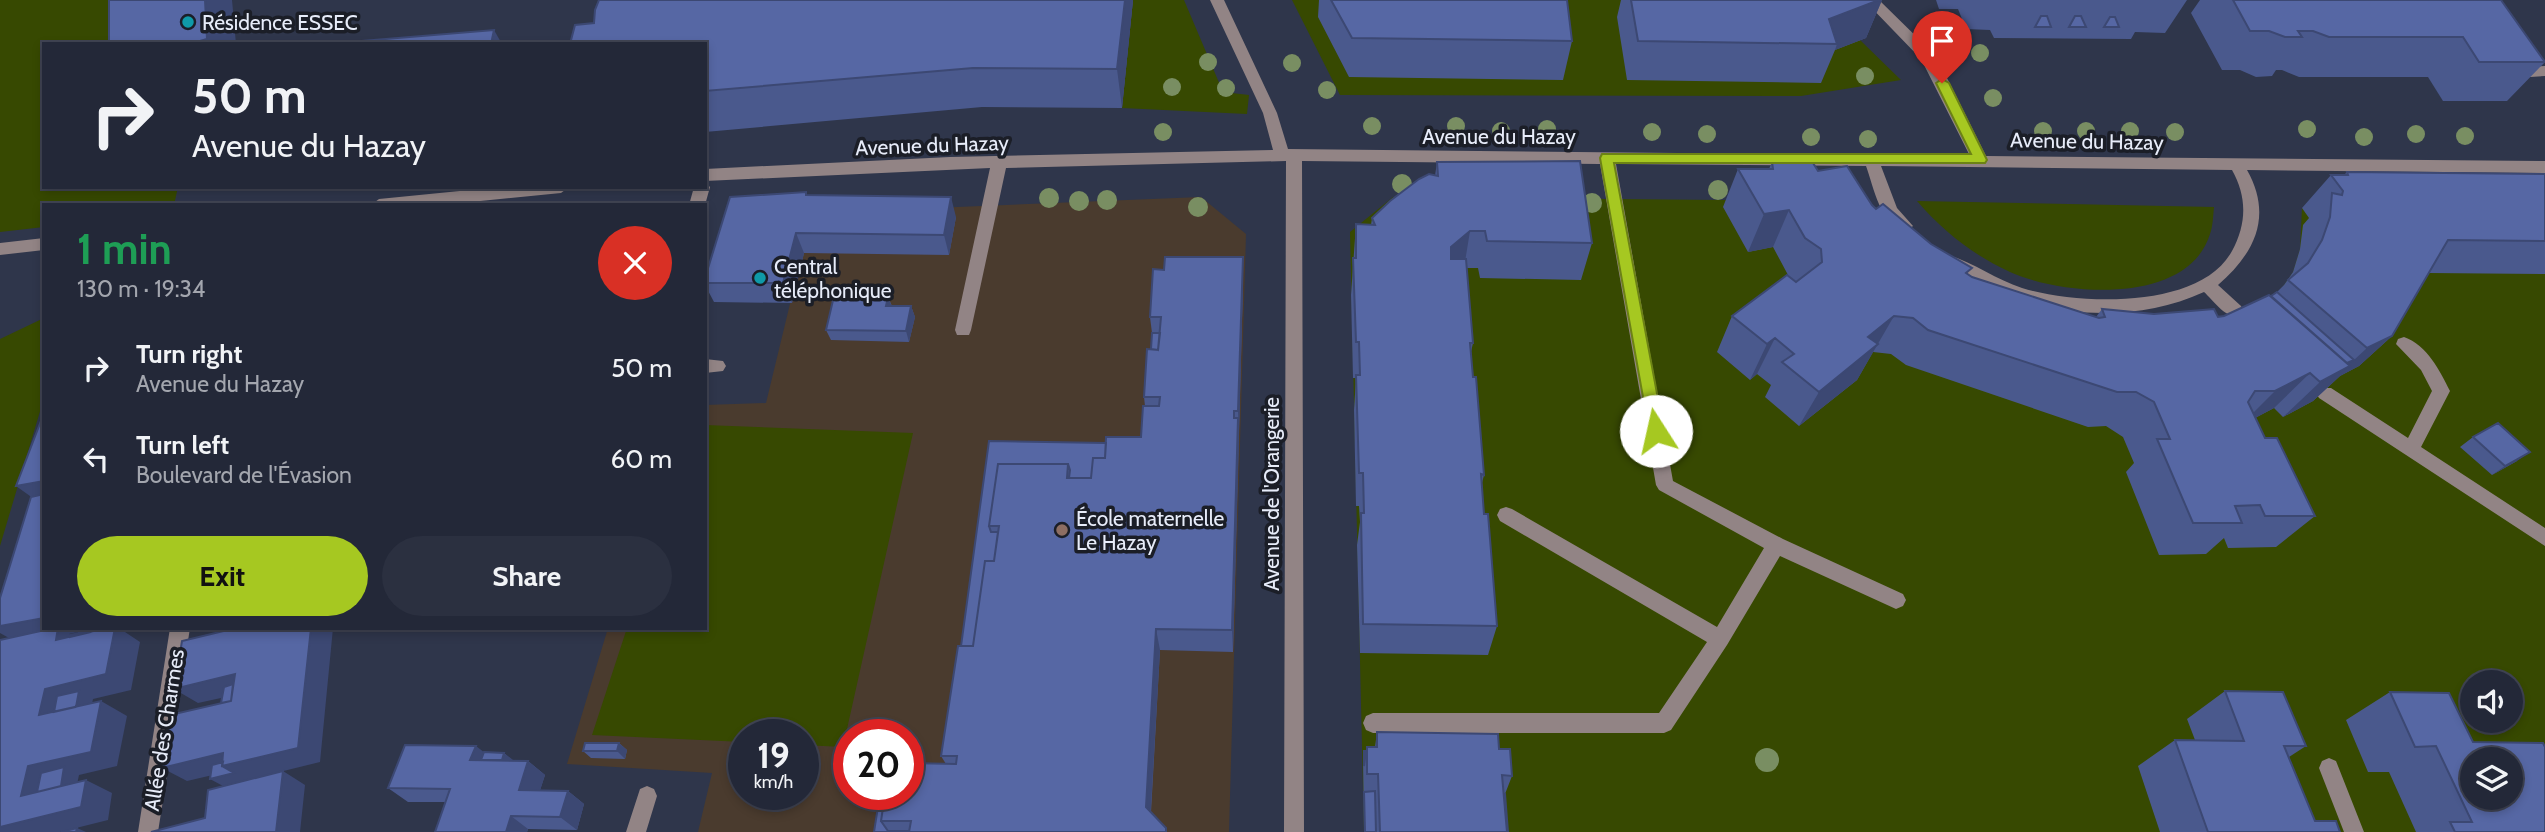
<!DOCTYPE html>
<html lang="en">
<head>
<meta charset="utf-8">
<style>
  body { margin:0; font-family:Cabin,sans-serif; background:#2b3040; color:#f1f3f6; height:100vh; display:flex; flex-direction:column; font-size:26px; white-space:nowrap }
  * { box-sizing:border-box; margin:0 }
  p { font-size:23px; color:#a3a6ae }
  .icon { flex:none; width:38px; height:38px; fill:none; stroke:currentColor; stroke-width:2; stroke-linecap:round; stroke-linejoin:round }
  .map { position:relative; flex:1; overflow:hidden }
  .details { position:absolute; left:42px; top:203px; width:665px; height:427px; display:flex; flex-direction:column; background:#232838; border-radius:0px; box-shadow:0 4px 10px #0003,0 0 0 2px #404453 }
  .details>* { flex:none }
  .hud { position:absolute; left:42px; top:42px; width:665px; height:147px; border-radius:0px; box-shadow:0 4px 10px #0003,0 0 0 2px #404453; background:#232838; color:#f1f3f6; overflow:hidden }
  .controls { position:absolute; left:2460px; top:670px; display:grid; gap:14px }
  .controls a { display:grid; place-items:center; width:63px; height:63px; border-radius:50%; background:#232838; box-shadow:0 4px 10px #0003,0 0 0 2px #404453; font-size:35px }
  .speed { position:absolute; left:728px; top:719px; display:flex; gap:14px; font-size:35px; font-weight:700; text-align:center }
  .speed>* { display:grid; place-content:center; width:91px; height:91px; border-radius:50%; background:#232838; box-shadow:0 4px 10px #0003,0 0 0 2px #404453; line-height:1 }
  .speed small { font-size:18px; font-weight:400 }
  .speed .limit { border:10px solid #d22; background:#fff; color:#111 }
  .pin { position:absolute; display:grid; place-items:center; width:60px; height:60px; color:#fff; margin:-72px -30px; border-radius:50% 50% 50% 0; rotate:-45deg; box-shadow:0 0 7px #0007 }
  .pin .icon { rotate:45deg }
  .me { position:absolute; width:77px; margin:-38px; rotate:350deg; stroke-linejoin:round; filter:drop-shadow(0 0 5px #0008) }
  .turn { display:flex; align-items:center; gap:24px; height:147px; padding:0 35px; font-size:32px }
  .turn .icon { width:91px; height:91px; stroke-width:2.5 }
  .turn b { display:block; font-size:49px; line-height:60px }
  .round { display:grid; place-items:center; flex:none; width:74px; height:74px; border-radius:37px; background:#2b3040 }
  .head { display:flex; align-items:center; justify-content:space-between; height:119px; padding:0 35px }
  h1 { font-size:42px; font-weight:800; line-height:52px; color:#1e9e55 }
  .action { display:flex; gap:14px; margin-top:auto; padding:14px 35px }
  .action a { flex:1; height:80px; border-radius:42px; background:#a6c821; color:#111; font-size:28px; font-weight:800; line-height:80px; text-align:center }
  .action a+a { background:#2b3040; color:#f1f3f6 }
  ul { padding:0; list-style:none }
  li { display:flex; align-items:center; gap:21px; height:91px; padding:0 35px }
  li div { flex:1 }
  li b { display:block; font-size:26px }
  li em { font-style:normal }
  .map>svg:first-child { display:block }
  .education { fill:#4a3b2e; fill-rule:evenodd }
  .green { fill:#374901; fill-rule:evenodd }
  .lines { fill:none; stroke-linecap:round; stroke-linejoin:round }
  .minor { fill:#928485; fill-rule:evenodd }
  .tree { fill:#798e62 }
  .wall { fill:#4a598d }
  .shaded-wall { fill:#3c4873 }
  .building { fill:#5667a4; stroke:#3c4873; stroke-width:2; fill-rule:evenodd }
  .route { fill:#a6c821; stroke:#6c8215; stroke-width:2 }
  .culture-dot { fill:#0f9aa8; stroke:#1b1e27; stroke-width:2.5 }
  .education-dot { fill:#8d6e63; stroke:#1b1e27; stroke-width:2.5 }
  .labels { text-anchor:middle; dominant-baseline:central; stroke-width:7; stroke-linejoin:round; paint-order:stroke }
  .poi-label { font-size:21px; fill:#e7ecf9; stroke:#1b1e27; text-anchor:start }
  .street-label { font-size:21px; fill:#e7ecf9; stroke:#1b1e27 }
</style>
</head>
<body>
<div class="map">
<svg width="2545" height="832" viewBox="0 0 2545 832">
  <rect width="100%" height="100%" fill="#2f364b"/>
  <!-- education -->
  <path class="education" d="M1201,197L1246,234L1229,832H698L712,773L567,764L608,628H705V405L766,403L812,213ZM744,735H803V794H744ZM849,735H908V794H849Z"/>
  <!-- green -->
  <path class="green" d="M0,0H117L115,44H44V187H178L174,205H44V227L0,232Z
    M1133,0H1184L1223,92L1249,95L1247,114L1122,108Z
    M1292,0H1819L1901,80L1801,96L1340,95Z
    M1393,197L1830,201L1863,242L2182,345L2278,294L2293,272L2300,249L2302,208L2545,207V832H1364L1350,232ZM2473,682H2511V721H2473ZM2473,760H2511V798H2473Z
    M1917,201L2214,207C2213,216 2213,226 2210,234C2188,306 2063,296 2010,272C1973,255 1944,232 1917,201Z
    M44,318V398L0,546V339Z
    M705,425L913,433L843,747L803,745V735H744V742L592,735L627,628H705Z"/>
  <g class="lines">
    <!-- minor -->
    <path class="minor" d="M1210,0H1224L1277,113L1288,149L1970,156L1921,59L1864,0H1879L1931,51L1943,70L1986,156L2545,161V173L2247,170C2273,216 2255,253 2218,285L2241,306L2243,311L2241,316C2226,320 2214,301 2204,292C2132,325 2047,317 1977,284C1966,278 1947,272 1941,261L1949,255C1974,263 1997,280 2022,288C2077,305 2200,310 2232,251C2247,223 2247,197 2232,170L1881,166L1897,208L1913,226L1905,232C1880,224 1874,188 1866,166L1616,164L1673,481L1783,539L1903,594L1906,600L1903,606L1896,609L1780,556L1727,645L1671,730L1664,733H1373L1366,730L1363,723L1366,716L1373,713H1659L1707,642L1500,521L1497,515L1500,509L1506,507L1512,509L1717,627L1764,548L1659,490L1656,485L1600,164L1302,161L1304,832H1284L1286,161L1006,168L971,330L969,335H957L955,330L990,168L705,181V169L950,157L1273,150L1263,113Z
      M2545,66V76L2514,78L2507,73L2514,68Z
      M705,182L710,187L705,205H689L694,187H705Z
      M500,187H569L561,193L441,205H371L379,199Z
      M44,238V250L0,255V243Z
      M2404,337C2427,345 2440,371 2450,391L2421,447L2545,528V546L2319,398L2316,393L2319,388H2331L2408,438L2432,391L2421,370L2396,344L2398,339Z
      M705,359L723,361L726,366L723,371L705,373Z
      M170,628H190L158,832H138Z
      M2329,758L2336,761L2364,832H2344L2319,768L2322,761Z
      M647,786L654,789L657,796L646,832H626L640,789Z"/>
  </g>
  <!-- trees -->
  <g class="tree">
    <circle cx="1980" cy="53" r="9"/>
    <circle cx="1208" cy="62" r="9"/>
    <circle cx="1292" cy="63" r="9"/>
    <circle cx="1865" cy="76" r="9"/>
    <circle cx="1172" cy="87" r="9"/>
    <circle cx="1226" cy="88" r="9"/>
    <circle cx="1327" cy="90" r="9"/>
    <circle cx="1993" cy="98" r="9"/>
    <circle cx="1372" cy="126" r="9"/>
    <circle cx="1456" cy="126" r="9"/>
    <circle cx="1547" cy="129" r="9"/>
    <circle cx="2307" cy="129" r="9"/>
    <circle cx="1501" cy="131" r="9"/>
    <circle cx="2043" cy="131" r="9"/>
    <circle cx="2086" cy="131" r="9"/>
    <circle cx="2130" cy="131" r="9"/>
    <circle cx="1163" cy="132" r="9"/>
    <circle cx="1652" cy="132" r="9"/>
    <circle cx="2175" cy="132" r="9"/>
    <circle cx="1707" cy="134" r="9"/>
    <circle cx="2416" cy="134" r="9"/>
    <circle cx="2465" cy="136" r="9"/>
    <circle cx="1811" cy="137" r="9"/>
    <circle cx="2364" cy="137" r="9"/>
    <circle cx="1868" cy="139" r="9"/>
    <circle cx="1402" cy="184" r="10"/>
    <circle cx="1718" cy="190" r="10"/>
    <circle cx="1049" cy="198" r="10"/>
    <circle cx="1107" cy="200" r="10"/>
    <circle cx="1079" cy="201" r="10"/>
    <circle cx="1592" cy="203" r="10"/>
    <circle cx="1198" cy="207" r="10"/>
    <circle cx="1767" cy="760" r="12"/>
  </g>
  <!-- wall -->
  <path class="wall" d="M599,0H1133L1122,108L982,107L705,132V44H570L594,23Z
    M1319,0H1567L1572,41L1563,80L1349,77L1318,17Z
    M1621,0H1882L1866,38L1835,50L1821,83L1627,80L1617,17Z
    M1936,0H2187L2165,33L2135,32L2131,39L1994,38L1990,30L1966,29L1958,9H1939Z
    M2200,0H2501L2545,62L2507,101H2443L2428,77H2299L2282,70H2276L2272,76L2256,77L2240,70H2222L2191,13Z
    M1437,162L1592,243L1581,280L1480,278L1478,268H1466L1473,343L1471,352L1473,377L1484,475L1482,483L1484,514L1497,626L1488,655L1360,653L1357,545L1360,522L1359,506H1356L1354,410L1356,378H1353L1351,295L1356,224L1371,225L1372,218L1435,176Z
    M1772,162L1818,171L1872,205L1972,277L2096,317L2102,309L2154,314L2224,316L2271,296L2277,292L2284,285L2293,272L2300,249L2303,225L2309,218L2302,208L2331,175H2344L2347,172L2545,174V274L2429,273L2392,336L2359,366L2340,376L2313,401L2283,417L2274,408L2255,418L2265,438L2315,516L2276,547L2228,548L2224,538L2206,554L2159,555L2126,472L2134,463L2123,437L2106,426L2088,427L1906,365L1891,354L1873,352L1857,380L1799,426L1765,397L1771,385L1757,374L1750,380L1717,352L1732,316L1788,275L1773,247L1748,252L1723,207L1738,169H1769Z
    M806,192L807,195L956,217L949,255L804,253L792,303L714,302L705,285V278Z
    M1243,257V284L1233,652L1160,650L1151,812L1166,828L874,832L880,794L946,764L941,756L961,646L989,441L1106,443L1141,437L1145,406L1144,397L1151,349L1152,333L1150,317L1164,270Z
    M888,297L892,306H911L915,317L909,342L831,340L826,330Z
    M2473,437L2517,461L2492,475L2460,447Z
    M2225,691L2306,746L2289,757L2315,821L2340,832H2160L2138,766L2175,740H2195L2187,719Z
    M2390,692L2473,742L2545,832H2416L2389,772H2368L2346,720Z
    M1377,732L1499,749L1512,776L1505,794L1508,832H1364L1363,759L1364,751H1366L1367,747H1375Z
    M619,743L627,750L625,759L591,758L583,751Z
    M504,753L513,761H528L545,775L540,790L568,791L584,804L577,830L528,829L527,832H435L445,802H408L388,788Z"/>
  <!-- shaded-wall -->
  <path class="shaded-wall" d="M205,0H232L236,44H189Z
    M1125,0H1133L1122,108L1117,69Z
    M1879,0H1882L1866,38L1835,50L1837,44L1829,19Z
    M494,30L502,44H491Z
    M951,197L956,217L949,255L944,235Z
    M1789,210L1773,247L1748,252L1764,214Z
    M1470,231L1464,268L1445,284L1451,247Z
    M796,233L804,253L792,303L783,283Z
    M1243,257V284L1239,436L1238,411Z
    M888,297L892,307L886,306Z
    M911,306L915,317L909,342L906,331Z
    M1894,316L1857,380L1799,426L1819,392L1868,337Z
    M2392,336L2359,366L2340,376L2313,401L2283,417L2320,382L2325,375L2354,360L2367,348Z
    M1775,338L1757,374L1750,380L1767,344Z
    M2310,373L2274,408L2240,426L2275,391Z
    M1238,418L1239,443L1233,652L1232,630Z
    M2530,452L2517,461L2492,475L2505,466Z
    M44,481V506L16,486Z
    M44,618V628H88L87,630L69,634L84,644L89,642L91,630L105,638L103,651L81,656L56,640V636L18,643L0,633V626Z
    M115,628H119L140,642L131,690L93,699L88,725L39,715L45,689Z
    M203,628H224L209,632Z
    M311,628H333L320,762L223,786L210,779L230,771L187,781L162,768Z
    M1156,629L1160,650L1150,824L1146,807Z
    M235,674L244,693L198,703L174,689Z
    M101,701L127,716L117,766L79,775L73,803L21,796L28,766Z
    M619,743L627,750L625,759L617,751Z
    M476,746L494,760H470Z
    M504,753L513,760L509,774L500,766Z
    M528,761L545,775L536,803L519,790Z
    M283,771L305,785L300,832H276Z
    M86,780L112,793L108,820L60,832H0V827Z
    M568,791L584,804L577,830L560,817Z
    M511,816L528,829L527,832H506Z
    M77,828L86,832H76Z"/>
  <!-- building -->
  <path class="building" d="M109,0H205L207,39L189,44H109Z
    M599,0H1125L1117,69L973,68L705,91V44H570L575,25L594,23L595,10Z
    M1331,0H1567L1572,41L1352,38Z
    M1631,0H1879L1829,19L1837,44L1638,41Z
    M2233,0H2501L2545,62H2479L2463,37H2329L2313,31H2298L2302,37H2285L2269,31H2250Z
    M2041,16H2047L2051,27H2035Z
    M2075,16H2081L2086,27H2069Z
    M2110,17H2115L2119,27H2104Z
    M494,30L491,44H325Z
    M1580,161L1592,243L1487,241L1485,231H1470L1451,247V259H1466L1473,343H1470L1473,377H1476L1484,475L1481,474L1484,514H1488L1497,626L1363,624L1361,513H1364L1363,473H1359L1356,375H1360L1359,342H1356L1353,258H1356V224L1375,225L1372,218L1390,201L1419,179L1429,174L1438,176L1437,162Z
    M1772,162L1813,163L1818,171L1847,166L1872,205L1876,209L1883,204L1931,244L1972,268L1966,273L1972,277L2099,318L2105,317L2102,309L2154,314L2214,309L2218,317L2224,316L2269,295L2350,366L2320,382L2310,373L2275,391H2255L2248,402L2265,438H2277L2315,516H2265L2260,505L2235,506L2242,523H2193L2157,439H2170L2154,402L2136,392H2117L1928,330L1913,318L1894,316L1868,337L1878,344L1819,392L1782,362L1794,354L1775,338L1767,344L1732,316L1787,275L1796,282L1822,262L1821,249L1805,238L1789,210L1764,214L1738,169H1773Z
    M2347,172L2545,174V241L2448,240L2392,336L2367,348L2288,280L2308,263L2322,240L2330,217L2332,193L2342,195L2343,191L2331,175H2348Z
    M806,192V195L951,197L944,235L796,233L783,283H705V278L730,197Z
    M1165,257H1243L1238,411H1234V418H1238L1232,630L1156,629L1146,807L1166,828V832H909L911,821H881L885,794H908V763L956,764L957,756H941L958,646H973L985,561H994L999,526H989L998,464H1068L1067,478H1091L1093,458H1105L1106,437H1141L1143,406H1159L1160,397H1144L1147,349L1158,350L1161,317H1150L1153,269L1164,270Z
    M2277,292L2354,360L2347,363L2271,296Z
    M834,296L888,297L886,306H911L906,331L826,330Z
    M1152,333H1160L1158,350L1151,349Z
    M44,413V481L16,486Z
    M2498,423L2530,452L2505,466L2473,437Z
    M989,441L1106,443L1105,458H1093L1091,478H1069L1070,470L1068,464H998L989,526L991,532H998L994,561H985L973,646H961Z
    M44,494V618L0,626V598L31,497Z
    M54,628H58L56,640L106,628H115L106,674L45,689L39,715L101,701L91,752L28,766L21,796L86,780L81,807L0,827V640Z
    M236,628H311L298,748L222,766L223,753L162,768L170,715L231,701L235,674L174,689L182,641Z
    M91,630V632L70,637V635Z
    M233,684L231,701L221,703L224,687Z
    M79,691L76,707L54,712L57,696Z
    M2225,691L2283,692L2306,746H2284L2315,821H2336L2340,832H2208L2175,740L2244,741Z
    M2390,692L2449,693L2473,742L2543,743L2545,747V832H2455L2450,822H2472L2436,746L2415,747ZM2473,760H2511V798H2473Z
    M1377,732L1498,734L1499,749H1510L1512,776L1502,775L1507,832H1380L1378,774H1367V747H1377Z
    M585,743H619L617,751H583Z
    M405,745L476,746L470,760L528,761L519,790L568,791L560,817L511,816L506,832H435L450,789L388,788Z
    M1364,751H1366L1364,766Z
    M484,752L504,753L502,760H481Z
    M223,762L222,766L234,773L210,779L212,765Z
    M64,767L61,786L37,792L41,773Z
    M283,771L276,832H151L205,818L208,790Z
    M1375,791L1376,832H1365L1364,792Z
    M880,794H885L881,821L888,831H909V832H874Z
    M1504,794H1505L1508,832H1507Z
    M77,828L76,832H61Z"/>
  <!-- route -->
  <path class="route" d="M1942,79L1949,83L1987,160L1985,163H1614L1664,431L1661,436H1650L1600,158L1602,154H1971L1936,83Z"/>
  <!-- markers -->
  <g class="culture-dot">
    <circle cx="188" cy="22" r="7"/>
    <circle cx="760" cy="278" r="7"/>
  </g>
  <circle class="education-dot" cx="1062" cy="530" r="7"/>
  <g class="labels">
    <!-- poi labels -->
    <g class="poi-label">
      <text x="202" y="22">Résidence ESSEC</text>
      <text x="774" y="266">Central<tspan x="774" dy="24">téléphonique</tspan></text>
      <text x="1076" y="518">École maternelle<tspan x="1076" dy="24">Le Hazay</tspan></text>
    </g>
    <!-- street labels -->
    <g class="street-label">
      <text x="1499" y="136">Avenue du Hazay</text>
      <text transform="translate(2087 141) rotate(1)">Avenue du Hazay</text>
      <text transform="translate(932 145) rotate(-2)">Avenue du Hazay</text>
      <text transform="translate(1271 494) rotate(-90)">Avenue de l'Orangerie</text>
      <text transform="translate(164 730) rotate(-81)">Allée des Charmes</text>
    </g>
  </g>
</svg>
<div class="controls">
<a><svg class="icon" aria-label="sound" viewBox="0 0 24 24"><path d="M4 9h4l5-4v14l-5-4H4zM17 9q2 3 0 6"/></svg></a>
<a><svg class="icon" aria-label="layers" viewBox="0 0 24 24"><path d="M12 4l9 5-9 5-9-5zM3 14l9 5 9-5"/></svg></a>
</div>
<div class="speed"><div>19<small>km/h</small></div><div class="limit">20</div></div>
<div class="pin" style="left:1942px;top:83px;background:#d93025"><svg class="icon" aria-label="arrive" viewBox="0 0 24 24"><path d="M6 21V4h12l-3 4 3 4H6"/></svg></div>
<svg class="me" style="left:1656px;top:431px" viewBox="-20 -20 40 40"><circle r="19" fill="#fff"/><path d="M0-13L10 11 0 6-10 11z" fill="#a6c821"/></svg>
<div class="hud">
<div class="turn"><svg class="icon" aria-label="right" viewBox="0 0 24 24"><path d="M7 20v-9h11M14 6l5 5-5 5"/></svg><div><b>50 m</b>Avenue du Hazay</div></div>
</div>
<section class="details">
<div class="head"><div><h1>1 min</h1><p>130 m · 19:34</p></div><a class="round" style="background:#d93025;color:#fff"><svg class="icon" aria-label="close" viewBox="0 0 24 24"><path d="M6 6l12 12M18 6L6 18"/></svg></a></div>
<ul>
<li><svg class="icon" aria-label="right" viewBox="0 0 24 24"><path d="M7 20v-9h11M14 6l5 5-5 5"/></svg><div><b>Turn right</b><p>Avenue du Hazay</p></div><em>50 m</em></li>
<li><svg class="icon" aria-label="left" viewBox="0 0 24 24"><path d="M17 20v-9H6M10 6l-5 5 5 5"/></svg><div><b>Turn left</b><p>Boulevard de l'Évasion</p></div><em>60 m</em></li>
</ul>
<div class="action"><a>Exit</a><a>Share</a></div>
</section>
</div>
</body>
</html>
